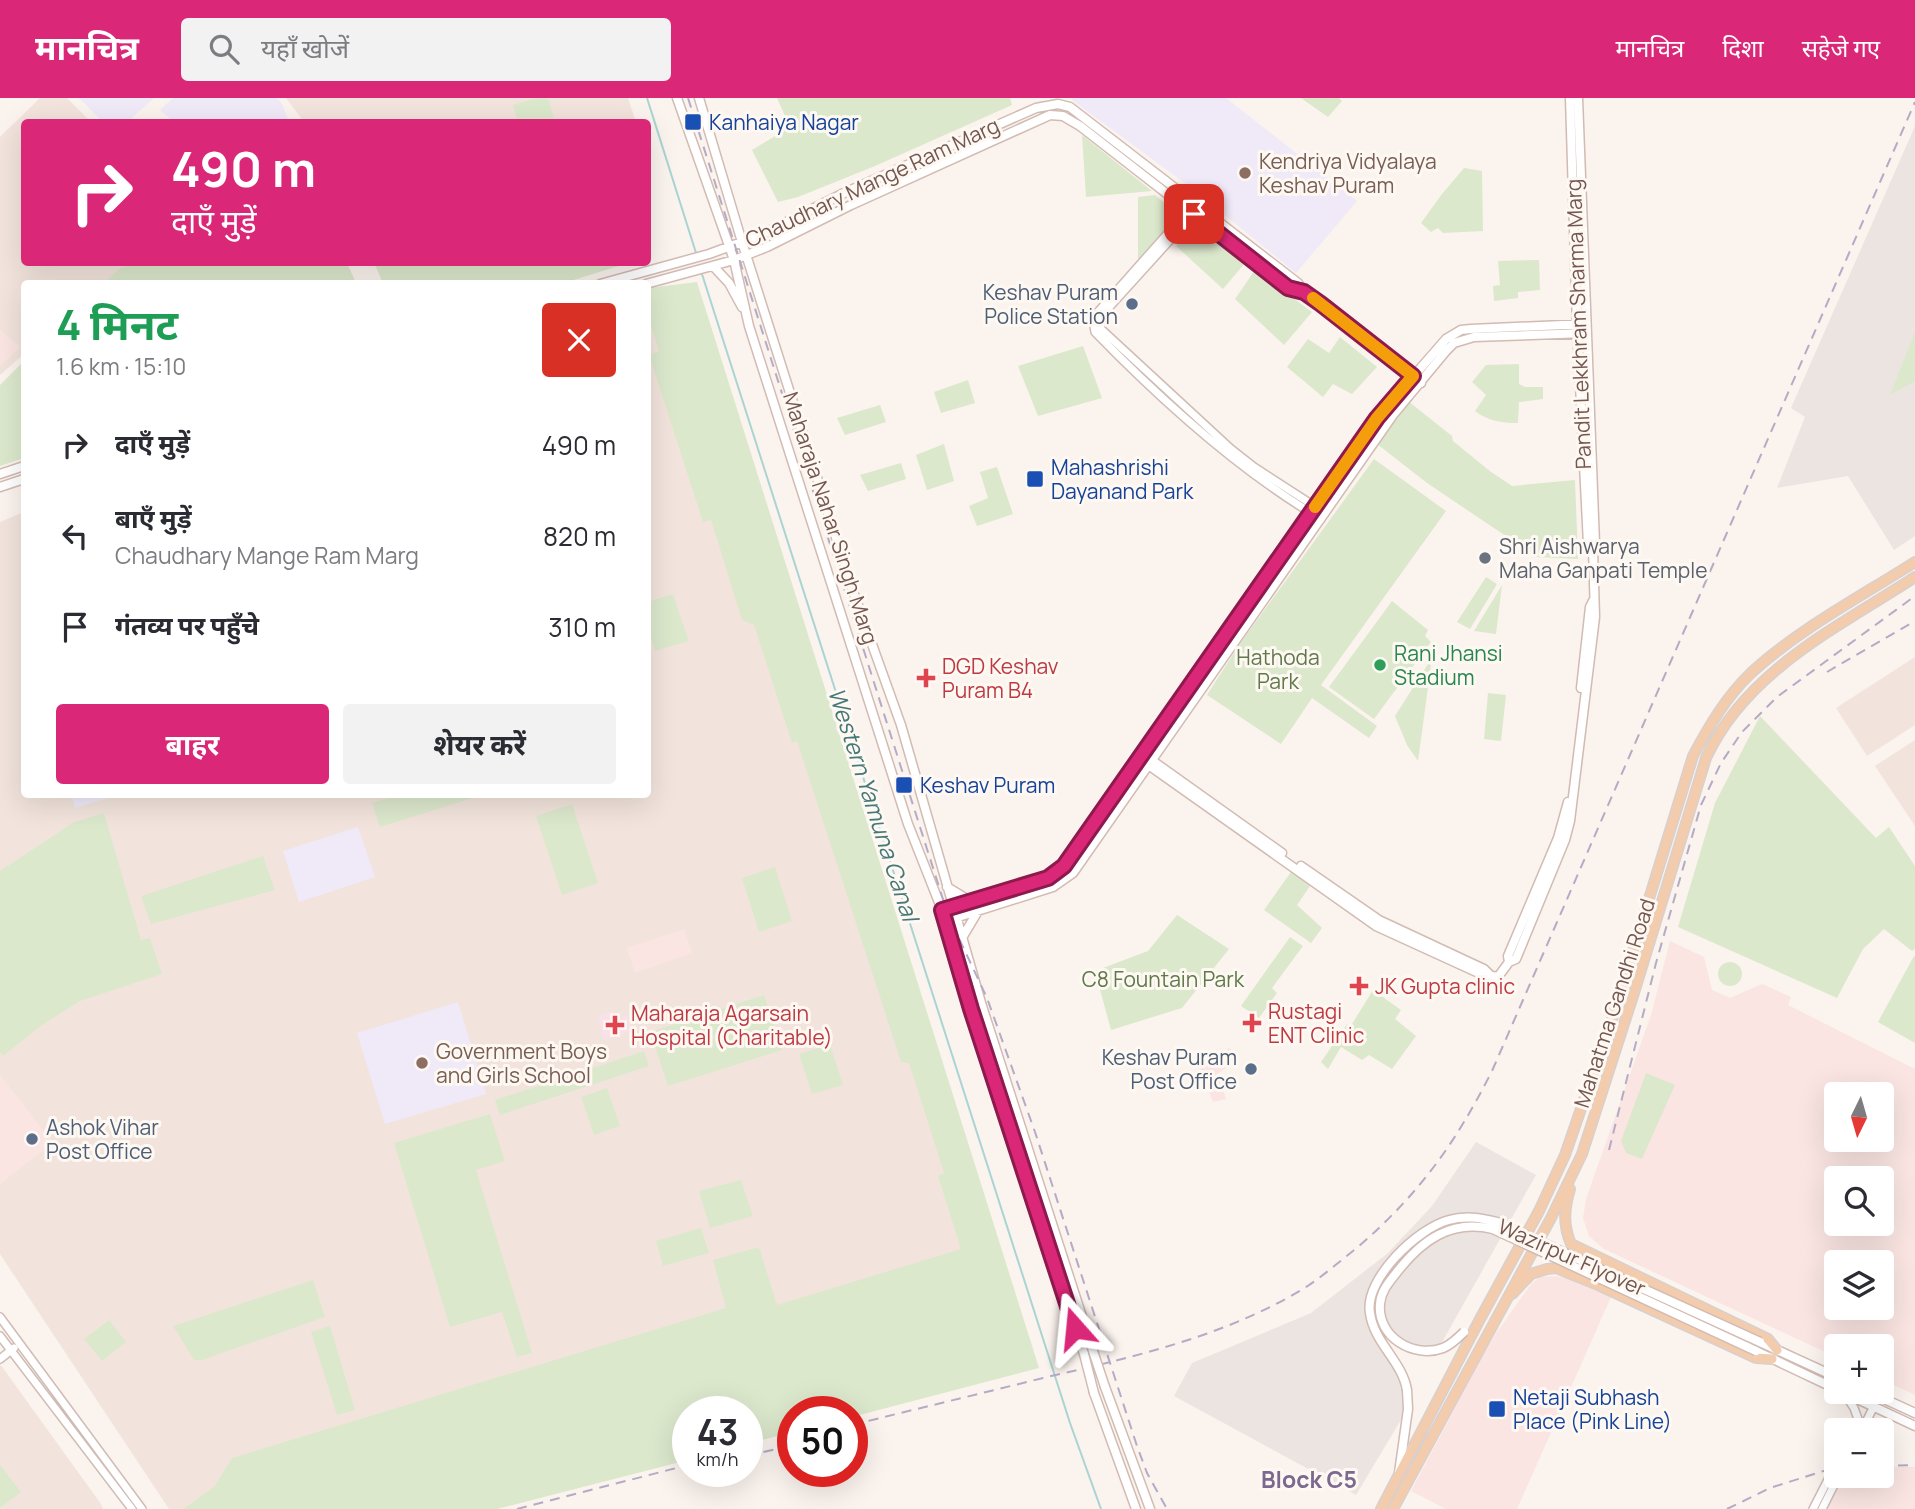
<!DOCTYPE html>
<html lang="hi">
<head>
<meta charset="utf-8">
<style>
  body { margin:0; font-family:Manrope,"Noto Sans Devanagari",sans-serif; background:#f2f2f3; color:#2b2b33; height:100vh; display:flex; flex-direction:column; font-size:26px; white-space:nowrap }
  * { box-sizing:border-box; margin:0 }
  p { font-size:23px; color:#7c7c81 }
  .icon { flex:none; width:38px; height:38px; fill:none; stroke:currentColor; stroke-width:2; stroke-linecap:round; stroke-linejoin:round }
  .map { position:relative; flex:1; overflow:hidden }
  .sheet { position:absolute; left:21px; top:182px; width:630px; height:518px; display:flex; flex-direction:column; background:#fff; border-radius:7px; box-shadow:0 7px 28px #0002 }
  .sheet>* { flex:none }
  .hud { position:absolute; left:21px; top:21px; width:630px; height:147px; border-radius:7px; box-shadow:0 7px 28px #0002; background:#db2777; color:#fff; overflow:hidden }
  .needle { width:46px; rotate:185deg }
  .buttons { position:absolute; left:1824px; top:984px; display:grid; gap:14px }
  .buttons a { display:grid; place-items:center; width:70px; height:70px; border-radius:7px; background:#fff; box-shadow:0 7px 28px #0002; font-size:35px }
  .speed { position:absolute; left:672px; top:1298px; display:flex; gap:14px; font-size:35px; font-weight:700; text-align:center }
  .speed>* { display:grid; place-content:center; width:91px; height:91px; border-radius:50%; background:#fff; box-shadow:0 7px 28px #0002; line-height:1 }
  .speed small { font-size:18px; font-weight:400 }
  .speed .limit { border:10px solid #d22; background:#fff; color:#111 }
  .pin { position:absolute; display:grid; place-items:center; width:60px; height:60px; color:#fff; margin:-30px; border-radius:14px; box-shadow:0 4px 10px #0006 }
  .me { position:absolute; width:77px; margin:-38px; rotate:342deg; stroke-linejoin:round; filter:drop-shadow(0 0 5px #0008) }
  .turn { display:flex; align-items:center; gap:24px; height:147px; padding:0 35px; font-size:32px }
  .turn .icon { width:91px; height:91px; stroke-width:2.5 }
  .turn b { display:block; font-size:49px; line-height:60px }
  .round { display:grid; place-items:center; flex:none; width:74px; height:74px; border-radius:7px; background:#f2f2f3 }
  .headline { display:flex; align-items:center; justify-content:space-between; height:119px; padding:0 35px }
  h1 { font-size:42px; font-weight:700; line-height:52px; color:#1e9e55 }
  .action { display:flex; gap:14px; margin-top:auto; padding:14px 35px }
  .action a { flex:1; height:80px; border-radius:7px; background:#db2777; color:#fff; font-size:28px; font-weight:700; line-height:80px; text-align:center }
  .action a+a { background:#f2f2f3; color:#2b2b33 }
  ul { padding:0; list-style:none }
  li { display:flex; align-items:center; gap:21px; height:91px; padding:0 35px }
  li div { flex:1 }
  li b { display:block; font-size:26px }
  li em { font-style:normal }
  header { display:flex; align-items:center; gap:42px; box-sizing:border-box; height:98px; padding:0 35px; background:#db2777; color:#fff }
  header strong { font-size:33px }
  nav { display:flex; gap:38px; margin-inline-start:auto; font-size:24px }
  .search { width:490px; height:63px; background:#f2f2f3; display:flex; align-items:center; gap:18px; box-sizing:border-box; padding:0 24px; border-radius:7px; color:#7c7c81; font-size:26px }
  .map>svg:first-child { display:block }
  .residential { fill:#f2e4dc }
  .commercial { fill:#fae5e2; fill-rule:evenodd }
  .industrial { fill:#ebe4e1 }
  .education { fill:#f0e9f8 }
  .medical { fill:#f8e1e8 }
  .green { fill:#dce8cc }
  .lines { fill:none; stroke-linecap:round; stroke-linejoin:round }
  .stream { stroke:#a9d4d3; stroke-width:2 }
  .tertiary-casing { stroke:#cfbcb5; stroke-width:10 }
  .secondary-casing { stroke:#d2bbb3; stroke-width:11 }
  .primary-casing { stroke:#d8d0ce; stroke-width:12 }
  .tertiary { stroke:#fff; stroke-width:7 }
  .secondary { stroke:#fff; stroke-width:8 }
  .primary { stroke:#f2ccad; stroke-width:9 }
  .rail { stroke:#b4abc5; stroke-width:2; stroke-dasharray:10 7; stroke-linecap:butt }
  .secondary-bridge-casing { stroke:#d2bbb3; stroke-width:11; stroke-linecap:butt }
  .secondary-bridge { stroke:#fff; stroke-width:8 }
  .route-casing { stroke:#8e194d; stroke-width:18 }
  .route { stroke:#db2777; stroke-width:12 }
  .slow { stroke:#f59e0b; stroke-width:12 }
  .transit-dot { fill:#1a4fb4; stroke:#fef8f3; stroke-width:2.5 }
  .education-dot { fill:#8d6e63; stroke:#fef8f3; stroke-width:2.5 }
  .service-dot { fill:#5c6f8a; stroke:#fef8f3; stroke-width:2.5 }
  .worship-dot { fill:#6b7280; stroke:#fef8f3; stroke-width:2.5 }
  .leisure-dot { fill:#2e9e5b; stroke:#fef8f3; stroke-width:2.5 }
  .health-dot { fill:#e0444e; stroke:#fef8f3; stroke-width:2.5 }
  .labels { text-anchor:middle; dominant-baseline:central; stroke-width:6; stroke-linejoin:round; paint-order:stroke }
  .transit-label { font-size:21px; fill:#164399; stroke:#fef8f3; text-anchor:start }
  .education-label { font-size:21px; fill:#785e54; stroke:#fef8f3; text-anchor:start }
  .street-label { font-size:21px; fill:#755751; stroke:#fef8f3 }
  .service-label { font-size:21px; fill:#4e5e75; stroke:#fef8f3; text-anchor:end }
  .worship-label { font-size:21px; fill:#5b616d; stroke:#fef8f3; text-anchor:start }
  .leisure-label { font-size:21px; fill:#27864d; stroke:#fef8f3; text-anchor:start }
  .park-label { font-size:21px; fill:#60794a; stroke:#fef8f3 }
  .health-label { font-size:21px; fill:#be3a42; stroke:#fef8f3; text-anchor:start }
  .water-label { font-size:23px; font-style:italic; fill:#467877; stroke:#fef8f3 }
  .neighbourhood-label { font-size:23px; font-weight:bold; fill:#7c6990; stroke:#fef8f3 }
</style>
</head>
<body>
<header>
<strong>मानचित्र</strong>
<div class="search"><svg class="icon" aria-label="search" viewBox="0 0 24 24"><circle cx="10" cy="10" r="6"/><path d="M15 15l6 6"/></svg>यहाँ खोजें</div>
<nav><a>मानचित्र</a><a>दिशा</a><a>सहेजे गए</a></nav>
</header>
<div class="map">
<svg width="1915" height="1411" viewBox="0 0 1915 1411">
  <rect width="100%" height="100%" fill="#fbf3ed"/>
  <!-- residential -->
  <path class="residential" d="M40,0H67L91,24H24V164L130,165L106,185L24,186V256L0,277V39Z
    M286,0H628L636,24H304Z
    M681,197L972,1166L210,1411H169L0,1156V424L24,414V696H648V207Z
    M1915,559V627L1867,658L1836,610Z
    M1915,642V728L1875,668Z
    M0,1266L101,1406L103,1411H0Z"/>
  <!-- commercial -->
  <path class="commercial" d="M0,232L20,249L0,268Z
    M684,831L692,855L635,875L627,850Z
    M1670,843L1704,859L1712,892L1730,900L1762,886L1791,899L1788,907L1915,971V1297L1881,1281V1248H1836V1259L1604,1151L1589,1138L1583,1120L1586,1101L1651,917ZM1836,996H1881V1041H1836ZM1836,1080H1881V1125H1836ZM1836,1164H1881V1209H1836Z
    M1229,950L1236,955L1229,965L1231,967L1217,976L1226,1001L1213,1004L1200,969L1215,963Z
    M0,977L53,1045L0,1086Z
    M1556,1178L1575,1182L1611,1199L1517,1411H1446L1411,1393L1482,1259L1497,1234L1531,1186L1540,1179Z
    M1899,1369H1915V1411H1827L1844,1377H1881V1370Z"/>
  <!-- industrial -->
  <path class="industrial" d="M1915,28V438L1894,452L1848,378L1777,390L1805,319L1791,310Z
    M1476,1044L1536,1077L1441,1246L1427,1249L1411,1246L1395,1235L1388,1224L1375,1242L1394,1265L1403,1286L1405,1301L1402,1320L1356,1397L1174,1298L1192,1265L1311,1215L1388,1155L1432,1108Z"/>
  <!-- education -->
  <path class="education" d="M79,0H154L127,24H103Z
    M173,0H277L282,6L289,24H174L160,12Z
    M1073,0H1226L1357,103L1296,175L1194,92L1072,2Z
    M71,696H118V697L75,710Z
    M358,729L375,779L299,804L283,753Z
    M458,904L486,996L385,1026L357,935Z"/>
  <!-- medical -->
  <path class="medical" d="M614,913L617,920L627,917L632,933L604,942L597,918Z"/>
  <!-- green -->
  <path class="green" d="M537,0H548L555,24H518L513,7Z
    M777,0H1010L1012,7L875,68L798,99L778,104L752,52L790,29Z
    M1301,0H1339L1342,3L1328,19Z
    M1082,37L1152,93L1086,99Z
    M1464,70L1482,73L1483,133L1443,135L1438,130L1431,134L1421,125L1442,96Z
    M1155,97L1179,117L1138,164V99Z
    M1195,124L1245,165L1223,191L1176,148Z
    M1539,162L1540,192L1518,194V200L1494,203L1493,188L1500,187L1498,163Z
    M136,164L347,165L356,185H104L119,171Z
    M374,165H628L564,185H383Z
    M1255,172L1312,214L1284,247L1235,201Z
    M697,184L1039,1270L852,1319V1314H793V1334L747,1346V1314H688V1362L497,1411H183L214,1389L232,1360L726,1210L713,1162L759,1149L777,1207L961,1151L938,1078L944,1075L909,965L901,964L797,643L792,645L754,527L742,522L711,422L703,424L649,257L659,253L648,217V190Z
    M1915,234V283L1890,297Z
    M1340,239L1377,269L1352,296L1333,286L1323,299L1287,269L1308,241L1329,255Z
    M1083,248L1102,300L1038,318L1018,268Z
    M24,263V360L0,368V287Z
    M1519,266V286L1525,289H1543V301L1519,304L1518,325C1501,325 1488,323 1475,313L1486,297L1472,284L1486,267Z
    M968,282L975,305L941,315L934,294Z
    M1408,303L1452,338L1453,343L1491,374L1512,388L1575,382L1578,461L1537,459L1427,385L1377,346Z
    M880,307L886,324L845,337L837,320Z
    M944,346L954,383L927,392L916,357Z
    M1374,361L1446,413L1321,587L1377,628L1369,640L1312,600L1281,646L1207,597L1239,547Z
    M901,365L906,381L868,393L860,377Z
    M997,369L1013,416L977,428L969,408L988,400L980,374Z
    M1486,479L1497,486L1470,531L1457,524Z
    M1502,487L1496,536L1474,533Z
    M673,496L689,543L655,553L648,529V504Z
    M1392,503L1428,532L1425,538L1431,544L1374,621L1329,589Z
    M1428,566L1431,567L1418,663L1407,647L1395,618Z
    M1488,595L1506,597L1501,643L1484,641Z
    M1760,618L1876,740L1889,729L1915,768V851L1912,853L1884,831L1863,851L1837,900L1678,829L1715,705Z
    M398,697V696L482,697L380,729L372,705Z
    M572,706L598,785L562,797L536,718Z
    M104,715L141,842L150,840L162,876L80,903L42,927L3,958L0,954V773L74,724Z
    M263,758L275,792L151,826L141,798Z
    M775,769L792,823L759,834L742,780Z
    M1291,774L1310,788L1297,807L1322,830L1311,845L1264,812Z
    M1177,817L1229,851L1182,910L1111,932L1095,873L1148,853Z
    M1290,839L1303,848L1272,890L1277,895L1259,920L1241,908Z
    M1914,858H1915V945L1878,924Z
    M1718 876a12 12 0 1 1 24 0a12 12 0 1 1-24 0Z
    M1373,892L1401,912L1395,921L1416,938L1392,971L1369,957L1362,962L1341,949L1328,971L1321,964L1347,926H1352Z
    M764,897L782,952L668,988L650,934Z
    M830,946L843,987L812,996L799,956Z
    M644,953L649,968L500,1017L495,1002Z
    M1646,975L1675,987L1642,1061L1626,1055L1621,1043Z
    M607,990L620,1028L594,1037L581,999Z
    M490,1016L505,1063L476,1072L532,1255L517,1259L502,1214L450,1229L394,1045Z
    M741,1082L753,1118L710,1130L699,1093Z
    M701,1130L709,1155L663,1168L656,1143Z
    M313,1182L325,1219L202,1262H194L173,1228Z
    M109,1222L126,1244L102,1263L84,1241Z
    M330,1228L355,1312L337,1317L311,1234Z
    M0,1367L21,1394L0,1410Z"/>
  <g class="lines">
    <!-- stream -->
    <path class="stream" d="M647,0L697,158
      M701,173L1070,1325L1101,1411"/>
    <defs>
      <path id="tertiary" d="M1192,108L1097,215L1093,222L1095,234C1162,303 1238,372 1321,421
        M1199,110L1104,215L1100,223L1101,231L1231,351L1254,369L1325,415
        M0,1219L142,1411
        M0,1238L132,1411
        M0,1261L14,1250
        M1844,1295L1854,1310L1858,1321L1854,1332
        M1862,1332L1874,1308
        M1813,1411L1836,1366
        M1822,1411L1839,1377"/>
      <path id="secondary" d="M677,0L734,162L749,228L908,726L942,812L971,911L1084,1256
        M699,0L742,144L854,496L901,627L982,908L1093,1253
        M1570,0L1577,227L1588,446L1593,450
        M713,168L729,185L742,209
        M600,186L709,156L761,137L844,95L1036,10L1058,6L1070,9L1298,185L1304,194L1421,285
        M646,186L734,162L767,149L851,107L1050,17L1063,18L1080,28L1288,190L1292,193L1304,194
        M0,376L24,368
        M0,389L24,381
        M1581,590L1590,509L1593,503
        M1140,661L1376,828L1481,876L1498,879L1509,864L1516,861L1565,742L1570,723L1595,519L1593,450L1595,446L1578,0
        M1150,661L1282,755
        M1301,768L1379,822L1484,871L1489,876
        M947,789L970,803
        M948,809L1048,780L1064,768L1377,320L1446,241L1461,232L1471,231L1585,226
        M952,821L1053,789L1073,775L1393,317L1446,253L1454,245L1474,239L1586,235
        M962,840L978,813
        M1509,864L1508,858L1558,740L1568,704
        M1760,1244L1836,1279
        M1756,1253L1836,1291
        M1105,1289L1150,1411
        M1840,1293L1915,1328
        M1867,1293L1915,1315
        M1094,1295L1136,1411
        M1399,1375L1408,1311L1407,1292"/>
      <path id="primary" d="M1570,1091C1564,1111 1563,1127 1571,1146L1768,1241L1777,1252
        M1512,1196L1531,1176L1547,1171L1556,1170L1598,1187L1756,1260L1772,1261
        M1381,1411L1480,1221L1539,1113L1565,1057L1612,921L1693,658C1709,628 1726,599 1751,575C1799,531 1860,499 1915,464
        M1393,1411L1551,1120L1582,1056L1634,895L1706,660C1746,573 1838,529 1915,479"/>
    </defs>
    <!-- tertiary casing -->
    <use href="#tertiary" class="tertiary-casing"/>
    <!-- secondary casing -->
    <use href="#secondary" class="secondary-casing"/>
    <!-- primary casing -->
    <use href="#primary" class="primary-casing"/>
    <!-- tertiary -->
    <use href="#tertiary" class="tertiary"/>
    <!-- secondary -->
    <use href="#secondary" class="secondary"/>
    <!-- primary -->
    <use href="#primary" class="primary"/>
    <!-- rail -->
    <path class="rail" d="M688,0L948,817L987,900L1035,1034L1137,1348L1147,1375L1167,1411
      M1827,574L1915,523
      M1609,1052L1656,865L1701,707L1721,665L1742,634L1777,599L1915,498
      M852,1327C916,1311 979,1296 1043,1280C1133,1259 1223,1239 1303,1191C1322,1179 1340,1163 1358,1149C1420,1095 1455,1046 1492,973L1915,4
      M747,1358L793,1347
      M1881,1368L1915,1367
      M517,1411L688,1367
      M1727,1411L1770,1390L1836,1369"/>
    <defs>
      <path id="secondary-bridge" d="M1464,1234C1458,1240 1451,1247 1443,1250C1414,1261 1377,1239 1380,1206C1381,1193 1389,1184 1397,1174C1422,1142 1451,1121 1493,1131L1756,1253
        M1093,1253L1105,1289
        M1084,1256L1094,1295
        M1407,1292C1402,1263 1374,1245 1370,1215C1364,1181 1418,1130 1449,1122C1466,1117 1481,1120 1497,1124L1760,1244"/>
    </defs>
    <!-- secondary-bridge casing -->
    <use href="#secondary-bridge" class="secondary-bridge-casing"/>
    <!-- secondary-bridge -->
    <use href="#secondary-bridge" class="secondary-bridge"/>
  </g>
  <g class="lines">
    <defs>
      <path id="route" d="M1075,1230L971,911L942,812L1048,780L1064,768L1377,320L1413,278L1321,206L1304,194L1288,190L1194,116"/>
    </defs>
    <!-- route casing -->
    <use href="#route" class="route-casing"/>
    <!-- route -->
    <use href="#route" class="route"/>
    <!-- slow -->
    <path class="slow" d="M1313,200L1413,278L1377,320L1315,409"/>
  </g>
  <!-- markers -->
  <g class="transit-dot">
    <rect x="684" y="15" width="18" height="18" rx="3.5"/>
    <rect x="1026" y="372" width="18" height="18" rx="3.5"/>
    <rect x="895" y="678" width="18" height="18" rx="3.5"/>
    <rect x="1488" y="1302" width="18" height="18" rx="3.5"/>
  </g>
  <g class="education-dot">
    <circle cx="1245" cy="75" r="7"/>
    <circle cx="422" cy="965" r="7"/>
  </g>
  <g class="service-dot">
    <circle cx="1132" cy="206" r="7"/>
    <circle cx="1251" cy="971" r="7"/>
    <circle cx="32" cy="1041" r="7"/>
  </g>
  <circle class="worship-dot" cx="1485" cy="460" r="7"/>
  <circle class="leisure-dot" cx="1380" cy="567" r="7"/>
  <g class="health-dot">
    <path d="M922.5 569.5h7v7h7v7h-7v7h-7v-7h-7v-7h7z"/>
    <path d="M1355.5 877.5h7v7h7v7h-7v7h-7v-7h-7v-7h7z"/>
    <path d="M1248.5 914.5h7v7h7v7h-7v7h-7v-7h-7v-7h7z"/>
    <path d="M611.5 916.5h7v7h7v7h-7v7h-7v-7h-7v-7h7z"/>
  </g>
  <g class="labels">
    <!-- transit labels -->
    <g class="transit-label">
      <text x="709" y="24">Kanhaiya Nagar</text>
      <text x="1051" y="369">Mahashrishi<tspan x="1051" dy="24">Dayanand Park</tspan></text>
      <text x="920" y="687">Keshav Puram</text>
      <text x="1513" y="1299">Netaji Subhash<tspan x="1513" dy="24">Place (Pink Line)</tspan></text>
    </g>
    <!-- education labels -->
    <g class="education-label">
      <text x="1259" y="63">Kendriya Vidyalaya<tspan x="1259" dy="24">Keshav Puram</tspan></text>
      <text x="436" y="953">Government Boys<tspan x="436" dy="24">and Girls School</tspan></text>
    </g>
    <!-- street labels -->
    <g class="street-label">
      <text transform="translate(872 84) rotate(-25)">Chaudhary Mange Ram Marg</text>
      <text transform="translate(1578 226) rotate(-92)">Pandit Lekkhram Sharma Marg</text>
      <text transform="translate(831 420) rotate(72)">Maharaja Nahar Singh Marg</text>
      <text transform="translate(1614 905) rotate(-72)">Mahatma Gandhi Road</text>
      <text transform="translate(1572 1159) rotate(24)">Wazirpur Flyover</text>
    </g>
    <!-- service labels -->
    <g class="service-label">
      <text x="1118" y="194">Keshav Puram<tspan x="1118" dy="24">Police Station</tspan></text>
      <text x="1237" y="959">Keshav Puram<tspan x="1237" dy="24">Post Office</tspan></text>
      <text x="46" y="1029" text-anchor="start">Ashok Vihar<tspan x="46" dy="24">Post Office</tspan></text>
    </g>
    <!-- worship labels -->
    <g class="worship-label">
      <text x="1499" y="448">Shri Aishwarya<tspan x="1499" dy="24">Maha Ganpati Temple</tspan></text>
    </g>
    <!-- leisure labels -->
    <g class="leisure-label">
      <text x="1394" y="555">Rani Jhansi<tspan x="1394" dy="24">Stadium</tspan></text>
    </g>
    <!-- park labels -->
    <g class="park-label">
      <text x="1278" y="559">Hathoda<tspan x="1278" dy="24">Park</tspan></text>
      <text x="1163" y="881">C8 Fountain Park</text>
    </g>
    <!-- health labels -->
    <g class="health-label">
      <text x="942" y="568">DGD Keshav<tspan x="942" dy="24">Puram B4</tspan></text>
      <text x="1375" y="888">JK Gupta clinic</text>
      <text x="1268" y="913">Rustagi<tspan x="1268" dy="24">ENT Clinic</tspan></text>
      <text x="631" y="915">Maharaja Agarsain<tspan x="631" dy="24">Hospital (Charitable)</tspan></text>
    </g>
    <!-- water labels -->
    <g class="water-label">
      <text transform="translate(874 706) rotate(72)">Western Yamuna Canal</text>
    </g>
    <!-- neighbourhood labels -->
    <g class="neighbourhood-label">
      <text x="1309" y="1381">Block C5</text>
    </g>
  </g>
</svg>
<div class="buttons">
<a><svg class="needle" viewBox="-14 -14 28 28"><path d="M0-13l5 13h-10z" fill="#e53935"/><path d="M0 13l5-13h-10z" fill="#7c7c81"/></svg></a>
<a><svg class="icon" aria-label="search" viewBox="0 0 24 24"><circle cx="10" cy="10" r="6"/><path d="M15 15l6 6"/></svg></a>
<a><svg class="icon" aria-label="layers" viewBox="0 0 24 24"><path d="M12 4l9 5-9 5-9-5zM3 14l9 5 9-5"/></svg></a>
<a>+</a>
<a>−</a>
</div>
<div class="speed"><div>43<small>km/h</small></div><div class="limit">50</div></div>
<div class="pin" style="left:1194px;top:116px;background:#d93025"><svg class="icon" aria-label="arrive" viewBox="0 0 24 24"><path d="M6 21V4h12l-3 4 3 4H6"/></svg></div>
<svg class="me" style="left:1075px;top:1230px" viewBox="-20 -20 40 40"><path d="M0-17L14 15 0 8-14 15z" fill="#db2777" stroke="#fff" stroke-width="4"/></svg>
<div class="hud">
<div class="turn"><svg class="icon" aria-label="right" viewBox="0 0 24 24"><path d="M7 20v-9h11M14 6l5 5-5 5"/></svg><div><b>490 m</b>दाएँ मुड़ें</div></div>
</div>
<section class="sheet">
<div class="headline"><div><h1>4 मिनट</h1><p>1.6 km · 15:10</p></div><a class="round" style="background:#d93025;color:#fff"><svg class="icon" aria-label="close" viewBox="0 0 24 24"><path d="M6 6l12 12M18 6L6 18"/></svg></a></div>
<ul>
<li><svg class="icon" aria-label="right" viewBox="0 0 24 24"><path d="M7 20v-9h11M14 6l5 5-5 5"/></svg><div><b>दाएँ मुड़ें</b></div><em>490 m</em></li>
<li><svg class="icon" aria-label="left" viewBox="0 0 24 24"><path d="M17 20v-9H6M10 6l-5 5 5 5"/></svg><div><b>बाएँ मुड़ें</b><p>Chaudhary Mange Ram Marg</p></div><em>820 m</em></li>
<li><svg class="icon" aria-label="arrive" viewBox="0 0 24 24"><path d="M6 21V4h12l-3 4 3 4H6"/></svg><div><b>गंतव्य पर पहुँचे</b></div><em>310 m</em></li>
</ul>
<div class="action"><a>बाहर</a><a>शेयर करें</a></div>
</section>
</div>
</body>
</html>
